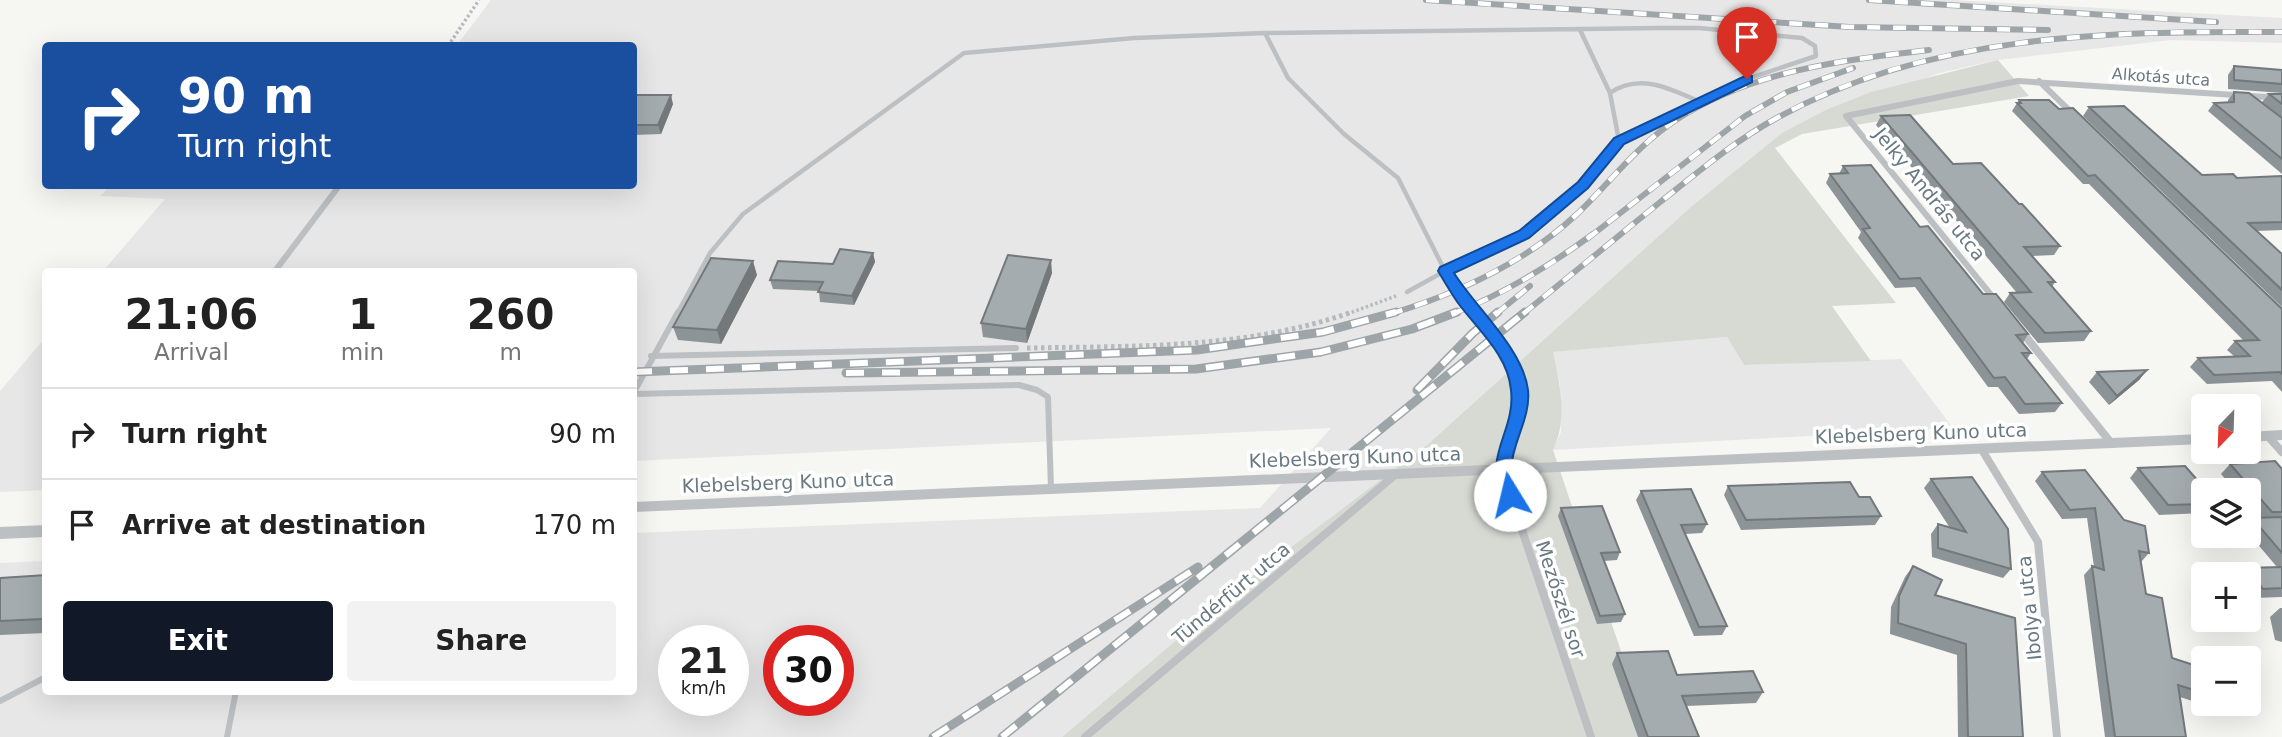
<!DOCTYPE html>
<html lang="en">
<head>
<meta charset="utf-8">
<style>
  body { margin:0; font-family:"DejaVu Sans",sans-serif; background:#f2f2f2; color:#222; height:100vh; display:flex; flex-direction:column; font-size:26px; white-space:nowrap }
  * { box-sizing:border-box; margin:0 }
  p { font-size:23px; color:#767676 }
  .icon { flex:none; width:38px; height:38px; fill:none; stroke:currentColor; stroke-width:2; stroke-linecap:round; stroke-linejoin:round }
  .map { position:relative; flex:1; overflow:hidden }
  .details { position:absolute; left:42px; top:268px; width:595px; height:427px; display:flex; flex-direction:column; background:#fff; border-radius:7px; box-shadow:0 7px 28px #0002 }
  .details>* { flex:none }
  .banner { position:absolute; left:42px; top:42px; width:595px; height:147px; border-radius:7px; box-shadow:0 7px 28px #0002; background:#1a4fa0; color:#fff; overflow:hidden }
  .needle { width:46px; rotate:203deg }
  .fabs { position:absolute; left:2191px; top:394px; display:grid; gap:14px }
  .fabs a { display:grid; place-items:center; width:70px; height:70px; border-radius:7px; background:#fff; box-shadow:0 7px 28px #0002; font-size:35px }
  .speed { position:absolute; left:658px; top:625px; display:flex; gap:14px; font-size:35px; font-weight:700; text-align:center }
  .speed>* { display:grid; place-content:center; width:91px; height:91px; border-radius:50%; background:#fff; box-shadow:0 7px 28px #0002; line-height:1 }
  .speed small { font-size:18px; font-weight:400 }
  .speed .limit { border:10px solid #d22; background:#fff; color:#111 }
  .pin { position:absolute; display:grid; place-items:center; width:60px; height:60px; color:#fff; margin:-72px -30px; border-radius:50% 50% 50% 0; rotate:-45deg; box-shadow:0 0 7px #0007 }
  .pin .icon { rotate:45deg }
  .me { position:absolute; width:77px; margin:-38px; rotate:351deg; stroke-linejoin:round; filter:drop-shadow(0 0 5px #0008) }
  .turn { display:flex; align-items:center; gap:24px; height:147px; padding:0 21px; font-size:32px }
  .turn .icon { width:91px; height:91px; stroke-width:2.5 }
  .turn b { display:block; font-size:49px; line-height:60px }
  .eta { display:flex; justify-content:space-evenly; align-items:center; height:119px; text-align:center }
  .eta b { font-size:42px; font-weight:600; line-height:49px }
  .primary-button { display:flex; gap:14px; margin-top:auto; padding:14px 21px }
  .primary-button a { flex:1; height:80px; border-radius:7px; background:#111827; color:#fff; font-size:28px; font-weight:600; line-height:80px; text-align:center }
  .primary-button a+a { background:#f2f2f2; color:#222 }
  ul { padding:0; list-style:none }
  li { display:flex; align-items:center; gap:21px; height:91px; padding:0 21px; border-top:2px solid #e0e0e0 }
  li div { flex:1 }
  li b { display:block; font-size:26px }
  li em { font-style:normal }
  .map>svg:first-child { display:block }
  .built { fill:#e7e7e7; fill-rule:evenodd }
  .green { fill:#d6dad3 }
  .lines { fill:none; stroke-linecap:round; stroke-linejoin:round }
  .path-far1 { stroke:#b6babc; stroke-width:3.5; stroke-dasharray:2.5 2.5; stroke-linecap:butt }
  .path { stroke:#b6babc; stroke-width:5; stroke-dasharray:3.5 3.5; stroke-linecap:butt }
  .service-far1 { stroke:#bcc0c3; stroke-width:4.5 }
  .service { stroke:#bcc0c3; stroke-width:6 }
  .minor-far1 { stroke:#bcc0c3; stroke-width:6 }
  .minor { stroke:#bcc0c3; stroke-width:8 }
  .tertiary { fill:#bcc0c3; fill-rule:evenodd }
  .rail-far1-casing { stroke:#9ea5a9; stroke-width:6 }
  .rail-casing { stroke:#9ea5a9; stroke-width:9 }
  .rail-far1 { stroke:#fff; stroke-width:4.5; stroke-dasharray:13; stroke-linecap:butt }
  .rail { stroke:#fff; stroke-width:6; stroke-dasharray:18; stroke-linecap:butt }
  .wall { fill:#8d9497 }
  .shaded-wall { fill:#73787b }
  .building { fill:#a4acb0; stroke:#73787b; stroke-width:2 }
  .route { fill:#1a73e8; stroke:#114b97; stroke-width:2 }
  .labels { text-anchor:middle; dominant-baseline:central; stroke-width:7; stroke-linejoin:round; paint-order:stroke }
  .far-street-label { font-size:16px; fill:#697981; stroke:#fff }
  .street-label { font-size:19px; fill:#697981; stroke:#fff }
</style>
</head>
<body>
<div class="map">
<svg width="2282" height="737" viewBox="0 0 2282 737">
  <rect width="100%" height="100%" fill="#f6f6f3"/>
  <!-- built -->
  <path class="built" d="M491,0H1953L2282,18V43L2171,40L1998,60L1939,73L1782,133L1692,206L1427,445L1246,581L1062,737H0V563L45,561L46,691H634V533L1260,508L1331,428L634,461V271H103L165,199L100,196L110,186H634V46L457,45ZM674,640H733V700H674ZM779,640H838V700H779Z
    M1727,337L1744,365L1901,359L1953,428L1553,450L1561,432L1560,384L1552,352Z
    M45,338V490L0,492V391Z"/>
  <!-- green -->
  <path class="green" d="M1998,60L2029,96L1802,134L1775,148L1896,303L1832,306L1871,361L1744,365L1727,337L1553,352C1560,385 1568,419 1553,450L1650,737H1062L1246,581L1427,445L1692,206L1782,133L1826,110L1871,92Z"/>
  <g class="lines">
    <!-- path-far1 -->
    <path class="path-far1" d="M448,46L479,0
      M1347,314L1396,296"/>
    <!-- path -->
    <path class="path" d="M1027,348C1137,346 1247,349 1352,312"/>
    <!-- service-far1 -->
    <path class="service-far1" d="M1580,30L1610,93L1619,141
      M1265,33L1288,78L1344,134L1398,178L1445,271L1475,314
      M1610,93C1639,73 1669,88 1698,101
      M677,314L710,253L743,214L964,53L1134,38L1265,33L1660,28H1699L1802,38L1815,46L1816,56L1747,79L1619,141L1583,185L1524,235L1445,271L1407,292"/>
    <!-- service -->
    <path class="service" d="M1474,312C1526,379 1529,388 1502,470
      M651,356L1016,348
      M634,392L678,312
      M634,394L1019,385L1037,390L1048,397L1051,489
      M0,701L46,677
      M227,737L236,691"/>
    <!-- minor-far1 -->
    <path class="minor-far1" d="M2039,81L2073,114
      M275,271L339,186
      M1996,301L1846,116L2018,81L2282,98"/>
    <!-- minor -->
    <path class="minor" d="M2022,332L2112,444
      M2268,436L2282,452
      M1982,450L2038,542L2057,737
      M1502,470L1591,737
      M1085,737L1395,475"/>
    <!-- tertiary -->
    <path class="tertiary" d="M2282,430V440L2249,442V432Z
      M2203,434V444L634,512V502Z
      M46,525V537L0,539V527Z"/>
    <defs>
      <path id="rail-far1" d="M1426,0L1850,27L2048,30
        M1869,0L2216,22
        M1587,239L1745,116L1787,92L1853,68
        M1390,314C1457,294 1525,262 1576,215C1610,183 1636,146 1676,120C1750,71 1843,60 1929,50
        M1452,314C1504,294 1548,267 1593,234
        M1496,314L1530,286
        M1523,314C1568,277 1614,240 1659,203C1696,174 1733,142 1775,119C1930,33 2109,31 2282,32"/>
      <path id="rail" d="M634,372L1197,350L1323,332L1396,312
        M846,373L1196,369L1321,352L1412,329L1457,312
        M1417,390L1473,333L1498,312
        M933,737L1198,567
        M1002,737L1525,312"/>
    </defs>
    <!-- rail-far1 casing -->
    <use href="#rail-far1" class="rail-far1-casing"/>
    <!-- rail casing -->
    <use href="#rail" class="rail-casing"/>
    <!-- rail-far1 -->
    <use href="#rail-far1" class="rail-far1"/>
    <!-- rail -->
    <use href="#rail" class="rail"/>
  </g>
  <!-- wall -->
  <path class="wall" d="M2234,66L2282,70V93L2228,89V75Z
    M2234,92L2282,118V174L2208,111L2214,103L2228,102V100Z
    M2269,94H2282V118L2262,102Z
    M634,95L673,104L661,134L634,135Z
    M2019,100L2282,309V392L2272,381L2207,384L2190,367L2198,358L2234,356L2227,350L2235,341L2243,340L2089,184H2083L2012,111Z
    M2089,107L2202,175L2237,178L2282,176V230L2257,231L2282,254V307L2083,116Z
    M1881,116L1953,164L2019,204L2060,246L2054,255L2032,256L2055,282L2052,287L2091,331L2084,341L2038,343L2004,302L2010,293H2017L1876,125Z
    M1843,166L1920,227L1983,294L2028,334L2023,343L2031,353L2027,359L2062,403L2055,412L2019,414L1998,387H1988L1915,287L1895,288L1858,238L1861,232L1826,183L1830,174H1839Z
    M873,253L875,262L854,305L820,302L819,291L773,289L770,280Z
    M1052,273L1027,343L983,337L981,323Z
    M757,275L721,344L678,340L673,327Z
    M2147,370L2139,380L2109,405L2089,382L2097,372Z
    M2230,464L2282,469V597L2253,598L2249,593V574H2240L2246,568L2277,567L2249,534V521L2252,518L2259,517L2249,506V490H2235L2221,474Z
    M2138,468L2203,490V513L2159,515L2130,478Z
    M2085,470L2149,553L2141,562L2146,594L2172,658L2203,668V704H2219L2214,708L2180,697L2186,737H2105L2084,575L2092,566L2094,567L2087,518L2062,519L2035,481L2042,472Z
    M1931,479L2011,569L2003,578L1932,557L1931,534L1938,524L1950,528L1924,488Z
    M1728,486L1859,497L1881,516L1875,525L1741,530L1724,495Z
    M1641,491L1707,524L1702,533L1685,534L1727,626L1722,635L1694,636L1636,500Z
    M1561,508L1620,552L1617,560L1604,561L1625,614L1621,622L1597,624L1558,516Z
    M1913,566L1935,595L2023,737H1958L1957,655L1890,634L1891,607L1905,577Z
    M46,575V633L0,635V578Z
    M2280,608H2282V642L2275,640L2270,617Z
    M1617,653L1677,675L1763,692L1756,703L1687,706L1699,737H1638L1612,664Z"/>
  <!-- shaded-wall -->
  <path class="shaded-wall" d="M671,95L673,104L661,134L658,125Z
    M873,253L875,262L854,305L852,296Z
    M1051,260L1052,273L1027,343L1026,329Z
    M753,261L757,275L721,344L717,330Z
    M2147,370L2139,380L2109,405L2117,396Z"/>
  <!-- building -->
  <path class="building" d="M2234,66L2282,70V84L2234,80Z
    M2234,92L2249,93L2282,118V159L2214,103L2234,102Z
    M2269,94H2282V104Z
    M634,95H671L658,125H634Z
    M2019,100H2049L2059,109L2073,108L2282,309V374L2280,372L2214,375L2198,358L2250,356L2235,341L2259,340L2095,175L2088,176L2017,103H2021Z
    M2124,106L2202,175L2233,174L2237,178L2282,176V222L2248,223L2282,254V290L2089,107Z
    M1910,115L1953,164L1981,163L2019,204H2022L2060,246L2024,247L2055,282H2048L2091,331L2045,333L2010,293L2031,292L1881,116Z
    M1871,165L1920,227L1928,226L1983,294H1996L2028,334L2016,335L2031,353H2022L2062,403L2025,404L2005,377L1994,378L1920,278L1900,279L1863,229L1870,228L1830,174L1848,173L1843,166Z
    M840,249L873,253L852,296L818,292L823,282L770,280L778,261L833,264Z
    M1008,255L1051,260L1026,329L981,323Z
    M711,258L753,261L717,330L673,327Z
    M2147,370L2117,396L2097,372Z
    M2275,461L2282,469V512H2272L2230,464Z
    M2185,466L2206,490H2203V504L2168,505L2138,468Z
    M2085,470L2124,520L2145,526L2149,553L2139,551L2146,594L2162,598L2172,658L2203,668V693L2178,685L2186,737H2115L2092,566L2104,570L2095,508L2070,510L2042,472Z
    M1972,477L2008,529L2011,569L1938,548V524L1966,532L1931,479Z
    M1850,482L1859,497H1870L1881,516L1746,520L1728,486Z
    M1691,489L1707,524L1681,525L1727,626L1699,627L1641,491Z
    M1602,506L1620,552L1601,553L1625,614L1600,616L1561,508Z
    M2282,517V553L2252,518Z
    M1913,566L1942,580L1935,595L2015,618L2023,737H1968L1966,644L1898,623L1899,596Z
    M2282,567V588L2263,589L2246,568Z
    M46,575V613L42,619L0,621V578Z
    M1668,651L1677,675L1753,671L1763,692L1682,696L1699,737H1648L1617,653Z"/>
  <!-- route -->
  <path class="route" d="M1747,75L1752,76V82L1624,144L1588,188L1529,238L1454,273C1476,308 1523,349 1528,390C1531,418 1512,442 1511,469C1511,477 1516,487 1519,495L1516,500H1504C1481,456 1516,432 1511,390C1508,355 1478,330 1458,303C1451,293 1444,281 1438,271L1440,267L1519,231L1578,182L1614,138Z"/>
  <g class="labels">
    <!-- far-street labels -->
    <g class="far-street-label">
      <text transform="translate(2161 77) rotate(4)">Alkotás utca</text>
    </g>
    <!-- street labels -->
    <g class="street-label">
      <text transform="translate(1930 194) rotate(51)">Jelky András utca</text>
      <text transform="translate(1921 433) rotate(-2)">Klebelsberg Kuno utca</text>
      <text transform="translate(1355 457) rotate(-2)">Klebelsberg Kuno utca</text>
      <text transform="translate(788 482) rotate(-2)">Klebelsberg Kuno utca</text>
      <text transform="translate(1231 593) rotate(-40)">Tündérfürt utca</text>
      <text transform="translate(1561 599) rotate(72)">Mezőszél sor</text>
      <text transform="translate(2029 608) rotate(-96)">Ibolya utca</text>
    </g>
  </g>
</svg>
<div class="fabs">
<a><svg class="needle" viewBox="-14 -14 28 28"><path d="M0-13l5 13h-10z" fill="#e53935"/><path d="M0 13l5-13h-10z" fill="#767676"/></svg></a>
<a><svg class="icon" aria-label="layers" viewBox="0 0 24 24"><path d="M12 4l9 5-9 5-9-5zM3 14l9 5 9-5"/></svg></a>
<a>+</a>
<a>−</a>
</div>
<div class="speed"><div>21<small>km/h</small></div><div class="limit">30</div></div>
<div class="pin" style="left:1747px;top:79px;background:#d93025"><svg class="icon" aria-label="arrive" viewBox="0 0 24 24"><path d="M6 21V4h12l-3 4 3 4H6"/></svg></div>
<svg class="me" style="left:1510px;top:495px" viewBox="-20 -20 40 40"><circle r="19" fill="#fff"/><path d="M0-13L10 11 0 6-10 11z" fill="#1a73e8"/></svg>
<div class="banner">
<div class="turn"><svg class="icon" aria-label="right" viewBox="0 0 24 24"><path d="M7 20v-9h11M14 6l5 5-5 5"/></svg><div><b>90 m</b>Turn right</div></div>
</div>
<section class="details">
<div class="eta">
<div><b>21:06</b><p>Arrival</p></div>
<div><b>1</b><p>min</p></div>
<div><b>260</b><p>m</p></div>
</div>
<ul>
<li><svg class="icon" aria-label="right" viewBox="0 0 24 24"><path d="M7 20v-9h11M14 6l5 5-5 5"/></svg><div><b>Turn right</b></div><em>90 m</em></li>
<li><svg class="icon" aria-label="arrive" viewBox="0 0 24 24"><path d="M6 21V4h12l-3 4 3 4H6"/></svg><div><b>Arrive at destination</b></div><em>170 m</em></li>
</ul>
<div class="primary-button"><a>Exit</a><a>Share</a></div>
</section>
</div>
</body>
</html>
